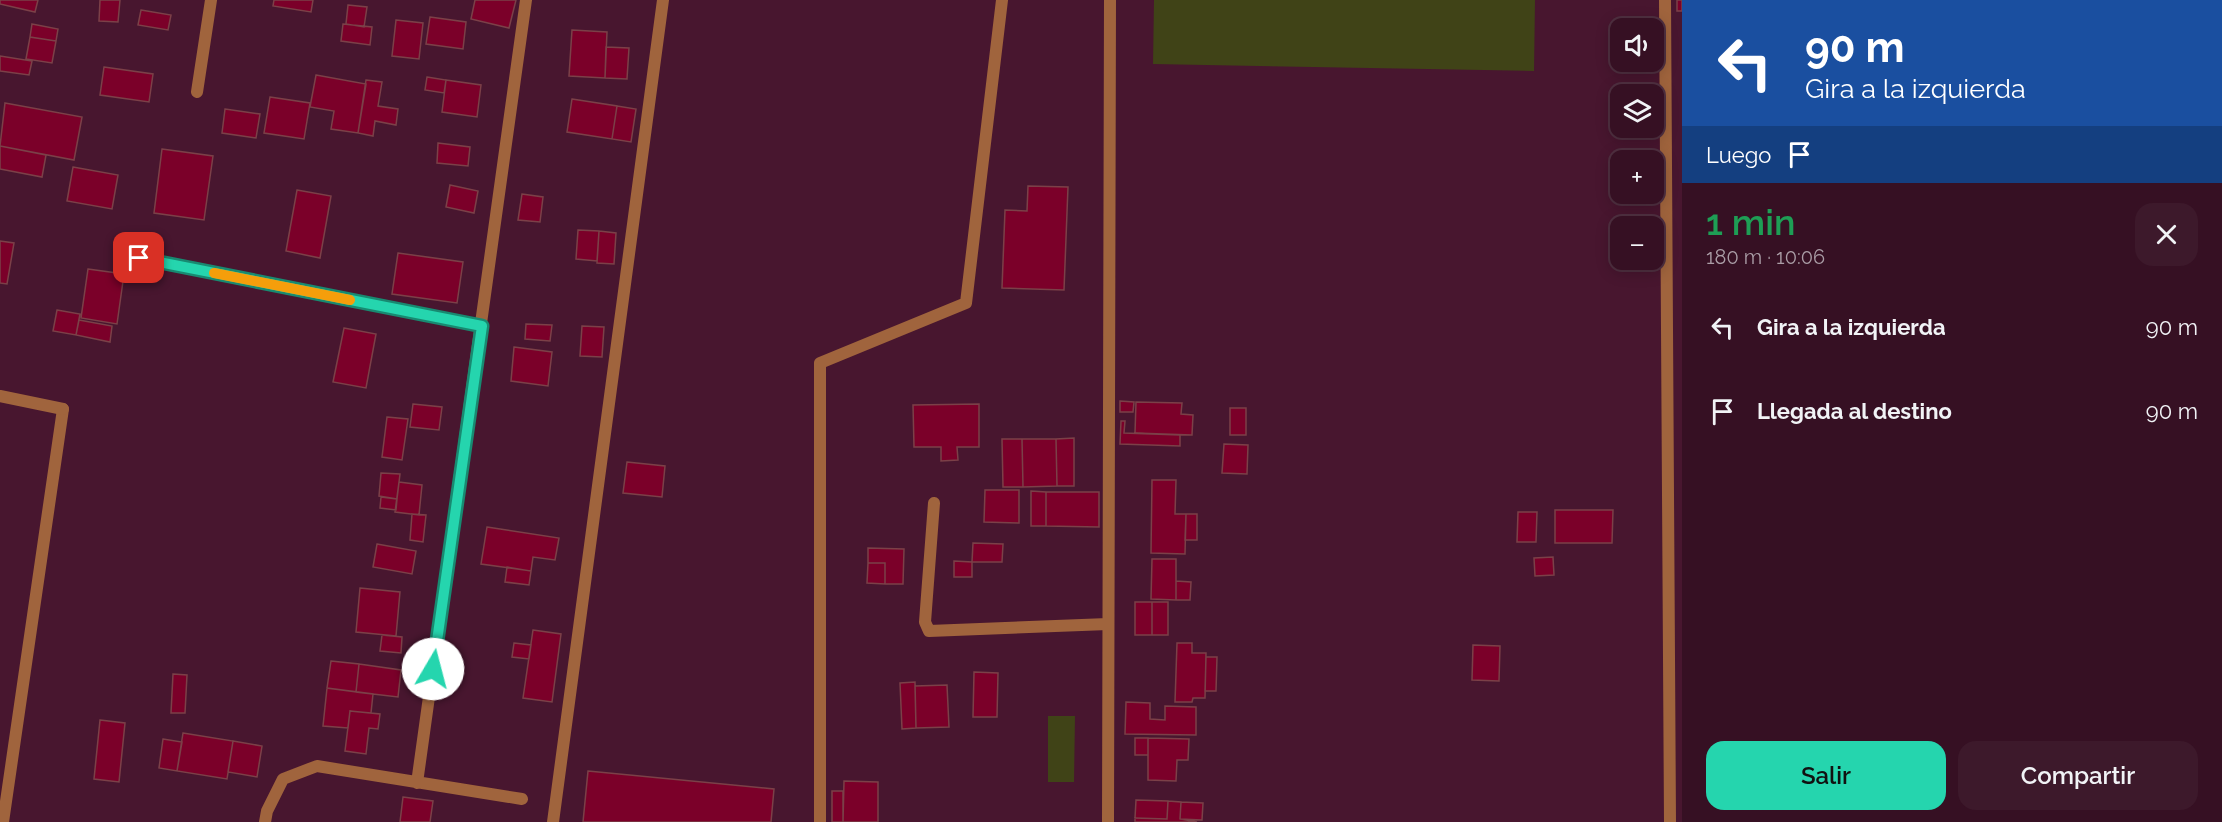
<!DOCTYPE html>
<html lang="es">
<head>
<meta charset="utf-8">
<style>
  body { margin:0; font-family:Raleway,sans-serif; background:#3d192b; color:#f1f3f6; height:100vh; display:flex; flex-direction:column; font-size:22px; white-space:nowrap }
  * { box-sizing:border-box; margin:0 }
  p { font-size:20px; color:#aa9da6 }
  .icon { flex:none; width:33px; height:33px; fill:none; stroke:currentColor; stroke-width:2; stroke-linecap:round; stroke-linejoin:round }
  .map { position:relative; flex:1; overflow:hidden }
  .details { display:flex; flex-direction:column; background:#361023; width:540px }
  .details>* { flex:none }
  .hud { background:#1a4fa0; color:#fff; overflow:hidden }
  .fabs { position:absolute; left:1610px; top:18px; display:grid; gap:12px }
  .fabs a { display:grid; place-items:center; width:54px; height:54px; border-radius:12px; background:#361023; box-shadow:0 3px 15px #0003,0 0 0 2px #503041; font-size:30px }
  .pin { position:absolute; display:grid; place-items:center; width:51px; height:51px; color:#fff; margin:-26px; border-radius:12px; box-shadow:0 3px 9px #0006 }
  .me { position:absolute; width:66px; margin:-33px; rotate:8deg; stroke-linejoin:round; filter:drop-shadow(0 0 4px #0008) }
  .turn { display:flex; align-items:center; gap:21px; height:126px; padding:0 24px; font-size:27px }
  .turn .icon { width:78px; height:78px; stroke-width:2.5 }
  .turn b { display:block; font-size:42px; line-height:51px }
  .then { display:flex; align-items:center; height:57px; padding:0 24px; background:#0003; gap:12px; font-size:22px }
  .round { display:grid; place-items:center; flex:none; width:63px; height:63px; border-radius:18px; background:#3d192b }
  .headline { display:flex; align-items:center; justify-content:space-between; height:102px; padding:0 24px }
  h1 { font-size:36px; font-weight:600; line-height:45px; color:#1e9e55 }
  .primary-button { display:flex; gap:12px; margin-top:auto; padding:12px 24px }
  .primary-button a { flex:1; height:69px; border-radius:18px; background:#25d5ae; color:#111; font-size:24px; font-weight:600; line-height:69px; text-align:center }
  .primary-button a+a { background:#3d192b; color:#f1f3f6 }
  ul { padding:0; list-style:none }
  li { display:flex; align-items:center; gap:18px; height:84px; padding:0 24px }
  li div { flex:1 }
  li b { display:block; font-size:22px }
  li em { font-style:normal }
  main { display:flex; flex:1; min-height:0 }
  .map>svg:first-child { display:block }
  .green { fill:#404317 }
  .building { fill:#7b0029; stroke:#7b4048; stroke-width:1.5 }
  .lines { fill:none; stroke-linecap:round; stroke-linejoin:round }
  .service { stroke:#a0643d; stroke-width:12 }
  .minor { stroke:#a0643d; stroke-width:12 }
  .route-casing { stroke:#188a71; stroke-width:15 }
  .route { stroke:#25d5ae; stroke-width:10 }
  .slow { stroke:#f59e0b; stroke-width:10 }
</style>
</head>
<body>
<main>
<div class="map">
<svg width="1682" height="822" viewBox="0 0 1682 822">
  <rect width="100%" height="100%" fill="#48162f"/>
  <!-- green -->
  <path class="green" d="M1154,0H1535L1534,71L1153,64Z
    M1048,716H1075L1074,782H1048Z"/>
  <!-- building -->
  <path class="building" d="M0,0H38L35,12L0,4Z
    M100,0H120L118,22L99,21Z
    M274,0H313L311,12L273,6Z
    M475,0H516L509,28L471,19Z
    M1677,0H1682V11H1677Z
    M348,5L367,7L364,27L346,24Z
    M141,10L171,15L168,30L138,25Z
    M430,17L466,22L463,49L426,44Z
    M396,20L423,23L419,59L392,56Z
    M32,24L58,29L56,41L30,37Z
    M343,24L372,27L370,45L341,41Z
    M572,30L607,32L605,78L569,76Z
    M30,37L56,41L52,63L26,59Z
    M606,47L629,48L627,79L605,78Z
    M0,56L32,61L29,75L0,71Z
    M104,67L153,74L149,102L100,95Z
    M316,75L366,84L358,133L331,129L334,111L310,107Z
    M427,77L446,80L444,93L425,90Z
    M366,80L382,82L378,106L398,109L396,125L375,121L373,136L358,133Z
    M446,80L481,85L477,117L442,112Z
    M270,97L310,103L304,139L264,133Z
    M572,99L617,106L612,139L567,132Z
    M5,103L82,117L74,160L0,146Z
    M617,106L636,109L631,142L612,139Z
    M225,109L260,114L256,138L222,133Z
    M438,143L470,147L468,166L437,163Z
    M0,146L46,155L42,177L0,169Z
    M162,149L213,156L204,220L154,213Z
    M73,167L118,175L112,209L67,201Z
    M450,185L478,191L474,213L446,207Z
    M1028,186L1068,187L1064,290L1002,288L1005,210L1027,211Z
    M297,190L331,196L320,258L286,251Z
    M522,194L543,197L540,222L518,220Z
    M578,230L599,231L597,261L576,259Z
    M599,231L616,233L614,264L597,263Z
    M0,241L14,243L7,284L0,283Z
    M398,253L463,262L457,303L392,294Z
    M88,269L124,274L117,324L81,318Z
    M57,310L80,314L76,335L53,331Z
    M79,320L112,326L110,342L76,335Z
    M526,324L552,325L550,341L525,339Z
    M582,326L604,327L602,357L580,356Z
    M344,328L376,334L366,388L333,382Z
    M514,347L552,352L548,386L511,381Z
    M1120,401L1134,402L1133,412H1120Z
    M1136,402L1182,403L1181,414L1193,415L1192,435L1135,433Z
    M413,404L442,407L439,430L410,427Z
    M979,404V447H957L958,460L941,461V447H914L913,405Z
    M1230,408H1246V435H1230Z
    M387,417L408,419L402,460L382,457Z
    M1121,421H1125L1124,433L1180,435V446L1120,444Z
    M1074,438V486H1057L1056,439Z
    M1002,439H1022L1023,487H1003Z
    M1022,439H1056L1057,486L1023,487Z
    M1224,444L1248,445L1247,474L1222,473Z
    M627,462L665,466L662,497L623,493Z
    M381,473L400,474L397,499L379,496Z
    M1152,480H1176L1175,514H1186L1185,554L1151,553Z
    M399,482L422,485L419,515L395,512Z
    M985,490H1019V523L984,522Z
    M1031,491L1046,492V526H1031Z
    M1046,492H1099V527L1046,526Z
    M381,497L397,499L396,510L380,508Z
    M1555,510H1613L1612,543H1555Z
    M1518,512H1537L1536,542H1517Z
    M412,514L426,515L423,542L410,540Z
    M1186,514H1197V540H1185Z
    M487,527L559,538L555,560L533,557L531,571L481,564Z
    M973,543L1003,544L1002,562H972Z
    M377,544L416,551L412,574L373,567Z
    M868,548L904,549L903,584H885V563H868Z
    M1553,557L1554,575L1535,576L1534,558Z
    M1152,559H1176V600L1151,599Z
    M954,561L972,562V577H954Z
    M868,563H885V584L867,583Z
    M507,567L531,571L529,585L505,582Z
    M1176,581L1191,582L1190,600H1176Z
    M360,588L400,592L396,636L356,632Z
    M1135,602H1152V635H1135Z
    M1152,602H1168V635H1152Z
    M533,630L561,634L552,702L523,698Z
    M382,635L402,637L401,653L380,651Z
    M514,643L531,645L529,659L512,657Z
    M1177,643H1192V653H1206L1205,698H1193L1192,702H1175Z
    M1473,645L1500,646L1499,681L1472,680Z
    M1206,657H1217L1216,691H1205Z
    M331,661L359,664L356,692L327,688Z
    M359,664L401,670L398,697L356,692Z
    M974,672L998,673L997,717H973Z
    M173,674L187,675L185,713H171Z
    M915,682L916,728L902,729L900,683Z
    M947,685L949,727L916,728L915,686Z
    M327,688L373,694L371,713L350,711L348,728L323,726Z
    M1126,702L1150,703V719L1165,720V706L1196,707V735L1125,734Z
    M350,711L380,714L378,729L369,728L366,754L345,751Z
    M100,720L125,723L119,782L94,779Z
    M183,733L233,741L227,779L177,771Z
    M1135,738H1148V755H1135Z
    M1148,738L1189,739L1188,760H1177L1176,781L1148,780Z
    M163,739L182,742L177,771L159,768Z
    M233,741L262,746L257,777L228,772Z
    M588,771L774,789L771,822H583Z
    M844,781L878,782V822H843Z
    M832,791H843V822H832Z
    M403,797L433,801L430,822H400Z
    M1136,800L1168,801L1167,819L1135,818Z
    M1168,801L1181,802L1180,819L1197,822H1135V818L1167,819Z
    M1181,802L1203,803L1202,820L1180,819Z"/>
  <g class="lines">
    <!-- service -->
    <path class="service" d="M3,822L63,409
      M553,822L663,0
      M820,822V363L966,303L1002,0"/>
    <!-- minor -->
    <path class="minor" d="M1665,0L1670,822
      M197,92L211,0
      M139,258L482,326
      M0,396L63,409
      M934,503L925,622L929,631L1108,624
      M417,783L526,0
      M265,822L267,811L283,779L317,766L522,799
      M1108,822L1110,0"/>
  </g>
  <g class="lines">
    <defs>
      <path id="route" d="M139,258L482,326L433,669"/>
    </defs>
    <!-- route casing -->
    <use href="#route" class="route-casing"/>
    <!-- route -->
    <use href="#route" class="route"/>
    <!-- slow -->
    <path class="slow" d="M214,273L350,300"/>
  </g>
</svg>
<div class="fabs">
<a><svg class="icon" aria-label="sound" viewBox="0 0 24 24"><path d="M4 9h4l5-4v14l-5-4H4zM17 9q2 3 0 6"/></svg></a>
<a><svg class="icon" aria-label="layers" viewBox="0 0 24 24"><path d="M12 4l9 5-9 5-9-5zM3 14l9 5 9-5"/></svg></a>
<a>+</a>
<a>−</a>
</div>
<div class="pin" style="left:139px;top:258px;background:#d93025"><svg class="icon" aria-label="arrive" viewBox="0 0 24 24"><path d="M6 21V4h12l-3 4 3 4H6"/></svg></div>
<svg class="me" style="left:433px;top:669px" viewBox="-20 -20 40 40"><circle r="19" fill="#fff"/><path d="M0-13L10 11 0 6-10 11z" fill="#25d5ae"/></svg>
</div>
<section class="details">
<div class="hud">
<div class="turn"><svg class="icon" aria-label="left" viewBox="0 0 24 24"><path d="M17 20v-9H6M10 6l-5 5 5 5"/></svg><div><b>90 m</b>Gira a la izquierda</div></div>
<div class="then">Luego<svg class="icon" aria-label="arrive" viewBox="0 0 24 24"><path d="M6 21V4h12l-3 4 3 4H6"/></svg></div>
</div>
<div class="headline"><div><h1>1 min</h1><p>180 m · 10:06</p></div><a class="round"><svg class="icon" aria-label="close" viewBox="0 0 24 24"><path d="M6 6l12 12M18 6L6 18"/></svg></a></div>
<ul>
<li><svg class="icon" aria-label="left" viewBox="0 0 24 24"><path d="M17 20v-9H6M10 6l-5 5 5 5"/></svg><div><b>Gira a la izquierda</b></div><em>90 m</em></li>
<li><svg class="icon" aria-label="arrive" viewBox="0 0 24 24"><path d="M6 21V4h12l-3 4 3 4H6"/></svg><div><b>Llegada al destino</b></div><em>90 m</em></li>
</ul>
<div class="primary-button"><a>Salir</a><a>Compartir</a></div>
</section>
</main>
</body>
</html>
